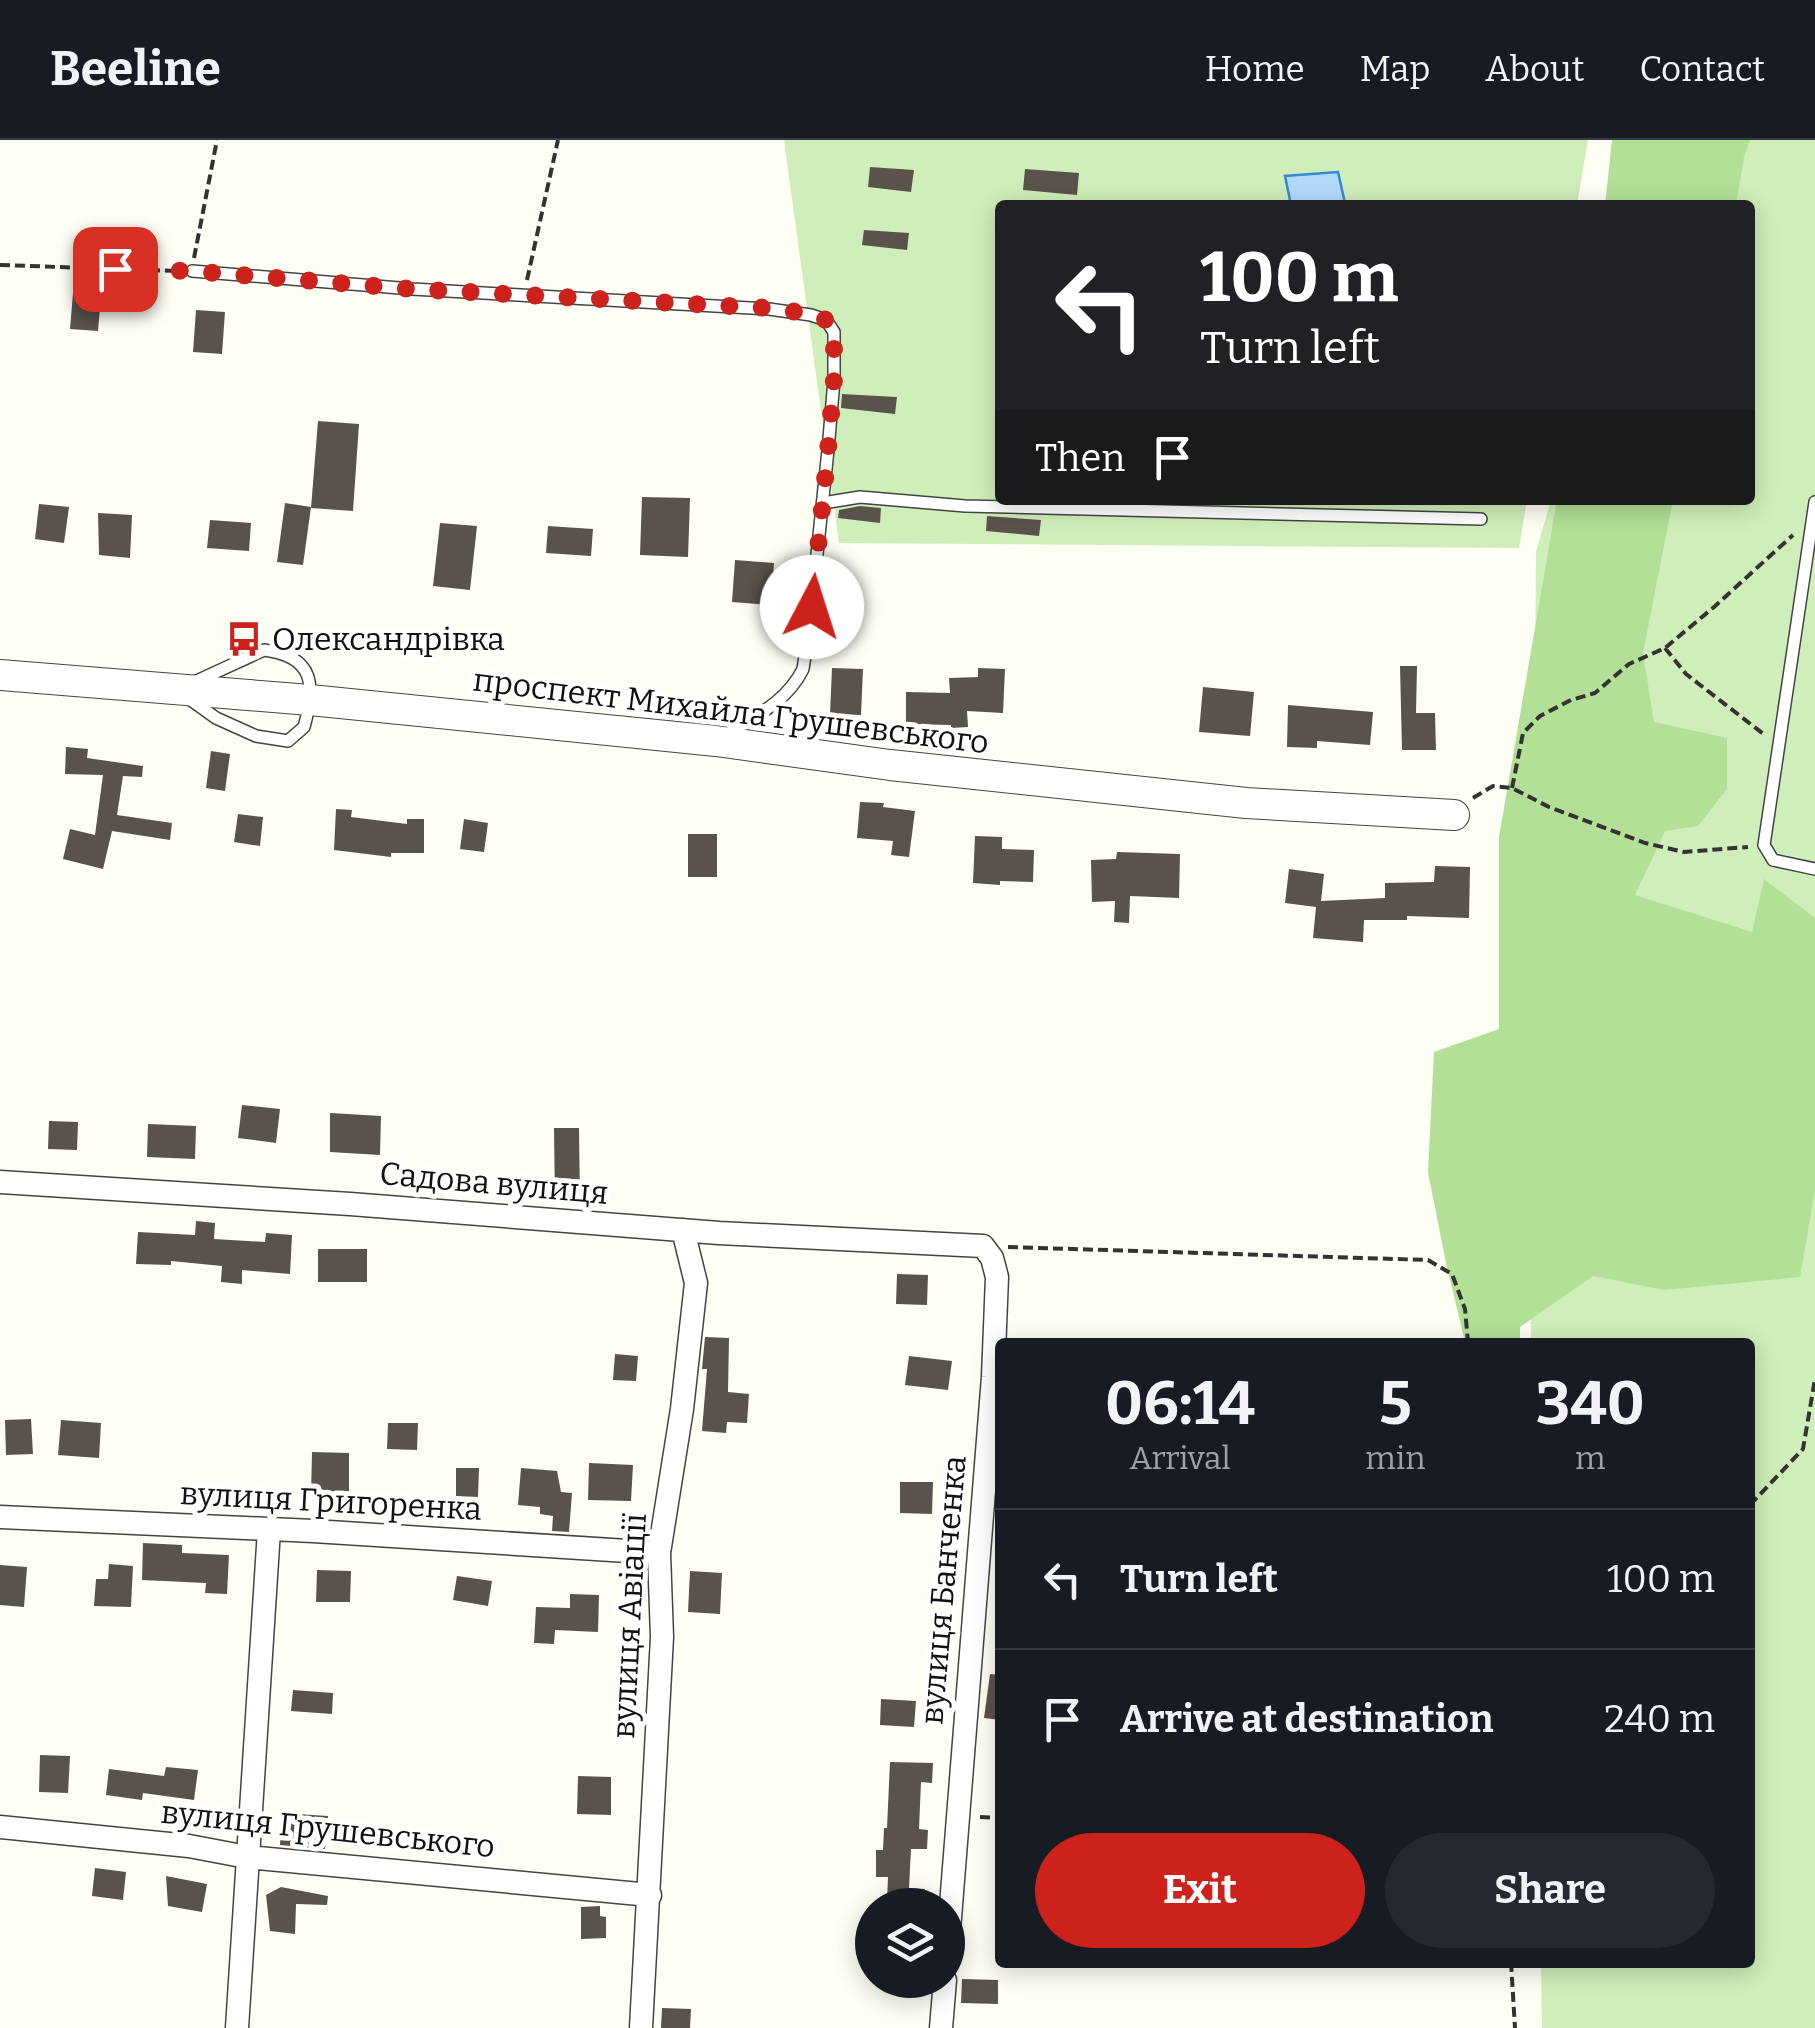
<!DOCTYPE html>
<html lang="en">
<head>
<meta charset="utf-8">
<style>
  body { margin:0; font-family:Bitter,serif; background:#242831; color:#f1f3f6; height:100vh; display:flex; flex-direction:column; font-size:38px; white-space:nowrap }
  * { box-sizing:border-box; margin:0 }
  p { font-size:32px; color:#9ea1a6 }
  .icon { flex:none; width:55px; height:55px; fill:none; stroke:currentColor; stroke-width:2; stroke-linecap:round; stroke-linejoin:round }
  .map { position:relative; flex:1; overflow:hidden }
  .side { position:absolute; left:995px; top:1198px; width:760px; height:630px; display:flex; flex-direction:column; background:#171b24; border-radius:10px; box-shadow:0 5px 25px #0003 }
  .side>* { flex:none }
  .guide { position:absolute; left:995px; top:60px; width:760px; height:305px; border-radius:10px; box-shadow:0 5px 25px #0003; background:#202124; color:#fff; overflow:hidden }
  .buttons { position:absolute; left:855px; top:1748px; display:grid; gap:20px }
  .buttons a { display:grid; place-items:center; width:110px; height:110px; border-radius:50%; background:#171b24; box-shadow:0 5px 25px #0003; font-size:50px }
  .pin { position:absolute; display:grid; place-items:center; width:85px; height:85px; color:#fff; margin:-42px; border-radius:20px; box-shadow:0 5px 15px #0006 }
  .me { position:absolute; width:110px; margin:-55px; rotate:5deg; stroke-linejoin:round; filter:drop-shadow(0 0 8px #0008) }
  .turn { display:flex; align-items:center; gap:35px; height:210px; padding:0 40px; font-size:45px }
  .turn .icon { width:130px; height:130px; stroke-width:2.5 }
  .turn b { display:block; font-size:70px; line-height:85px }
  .then { display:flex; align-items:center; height:95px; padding:0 40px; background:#0003; gap:20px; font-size:38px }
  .eta { display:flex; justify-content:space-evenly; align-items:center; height:170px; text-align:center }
  .eta b { font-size:60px; font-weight:700; line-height:70px }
  .cta { display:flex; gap:20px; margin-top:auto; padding:20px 40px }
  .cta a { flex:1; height:115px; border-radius:60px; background:#cd221c; color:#fff; font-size:40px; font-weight:700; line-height:115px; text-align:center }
  .cta a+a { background:#242831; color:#f1f3f6 }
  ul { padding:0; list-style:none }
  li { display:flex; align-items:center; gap:30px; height:140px; padding:0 40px; border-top:2px solid #363941 }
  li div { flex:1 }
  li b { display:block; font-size:38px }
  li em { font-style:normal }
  header { display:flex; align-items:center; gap:60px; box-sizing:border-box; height:140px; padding:0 50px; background:#171b24; border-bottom:2px solid #363941 }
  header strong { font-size:48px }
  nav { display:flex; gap:55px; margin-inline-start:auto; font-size:35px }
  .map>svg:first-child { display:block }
  .green { fill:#d0eeb9 }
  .forest { fill:#b2e097 }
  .water { fill:#b4dafb; stroke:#3589d8; stroke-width:2.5 }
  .building { fill:#5a534c }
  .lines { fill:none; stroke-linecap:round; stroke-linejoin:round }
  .service-casing { stroke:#444; stroke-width:14 }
  .minor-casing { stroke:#444; stroke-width:25 }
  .tertiary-casing { stroke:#444; stroke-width:32 }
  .path { stroke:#333; stroke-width:4; stroke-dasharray:10 5; stroke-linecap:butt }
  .service { stroke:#fff; stroke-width:11 }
  .minor { stroke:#fff; stroke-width:22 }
  .tertiary { stroke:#fff; stroke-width:30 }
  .route { stroke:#cd221c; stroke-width:18; stroke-dasharray:0 32.4 }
  .labels { text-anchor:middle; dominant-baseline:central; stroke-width:10; stroke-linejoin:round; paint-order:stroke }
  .poi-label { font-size:32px; fill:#111; stroke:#fff; text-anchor:start }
  .street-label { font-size:32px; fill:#111; stroke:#fff }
</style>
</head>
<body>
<header>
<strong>Beeline</strong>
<nav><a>Home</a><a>Map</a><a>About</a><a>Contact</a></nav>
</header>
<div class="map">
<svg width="1815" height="1888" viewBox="0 0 1815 1888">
  <rect width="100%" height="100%" fill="#fffef4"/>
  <!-- green -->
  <path class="green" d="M784,0H1588L1577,65H1000V360H1527L1519,408L839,403Z
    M1653,0H1815V1888H1542L1541,1823L1750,1822V1202H1531L1530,1120L1536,412L1551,360H1750V65H1635Z"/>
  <!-- forest -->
  <path class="forest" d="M1612,0H1750L1744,17L1736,65H1605Z
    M1557,360H1673L1643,513L1654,582L1727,598V649L1698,686L1665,691L1635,755L1752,792L1764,739L1815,778V1050L1800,1137L1664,1150L1593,1136L1520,1187V1202H1465L1446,1123L1428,1032L1434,912L1499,889V697Z"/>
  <!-- water -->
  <path class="water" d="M1338,32L1345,63L1337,65H1291L1285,36Z"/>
  <!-- building -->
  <path class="building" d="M870,27L914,30L911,52L868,47Z
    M1025,29L1079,33L1077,55L1023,50Z
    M864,90L909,93L907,110L862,105Z
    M74,141L102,144L98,191L70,189Z
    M196,170L225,172L222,214L193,212Z
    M842,254L897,257L895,274L841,268Z
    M318,281L359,284L353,371L311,368Z
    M642,357L690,358L688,417L640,415Z
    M285,363L311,367L303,425L277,422Z
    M39,364L69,367L64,403L35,399Z
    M860,366L881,368L880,383L838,378L839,370Z
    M98,373L132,375L130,418L99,415Z
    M987,376L1041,380L1039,396L986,391Z
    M210,380L251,383L249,411L207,408Z
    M440,383L477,386L470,450L433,446Z
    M548,386L593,389L591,416L546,413Z
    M735,420L774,423L771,465L732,462Z
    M1400,526H1417L1416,573H1435L1436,610H1402Z
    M832,528L863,529L861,575L830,574Z
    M978,528L1005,529L1003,573L967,571L968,587L951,588V585L906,584V552L950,553L949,538L978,537Z
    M1203,547L1254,552L1250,596L1199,592Z
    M1288,565L1373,572L1370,605L1317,601V608L1287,607Z
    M66,607L88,609L87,618L143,626L142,637L123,636L117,675L172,683L170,700L112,691L103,729L63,719L70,689L95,695L103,635L65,634Z
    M211,611L230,614L225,651L206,648Z
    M860,662L884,663L883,667L915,671L909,717L891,715L893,701L857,698Z
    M336,669L352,670L351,677L407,684V679H424V713H391V717L334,710Z
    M238,674L263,677L260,706L234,702Z
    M464,679L488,683L484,712L460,709Z
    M688,694H717V737H688Z
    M975,696L1002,697V709L1034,710L1033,742L1000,741V745L973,743Z
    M1117,712L1180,714L1179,758L1130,756L1129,783L1114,782L1115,761L1092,762L1091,720L1116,719Z
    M1435,726L1470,727L1469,778L1407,776V780H1364L1363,802L1313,798L1316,767L1285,763L1289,729L1324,734L1321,761L1385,758V743L1434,742Z
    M242,965L280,969L276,1003L238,998Z
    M330,973L381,976L380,1015L330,1012Z
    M49,981L78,982L77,1010L48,1009Z
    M148,984L196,986L195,1019L147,1017Z
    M554,988H579L580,1064H555Z
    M196,1081L215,1083L214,1099L265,1102L266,1093L292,1095L290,1134L242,1130V1144L221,1142L222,1126L171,1121V1125L136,1124L138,1092L195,1095Z
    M318,1109H367V1142H318Z
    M897,1134L928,1135L927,1165L896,1164Z
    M705,1197L729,1198L728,1252L749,1254L747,1283L727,1282L726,1293L702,1291L707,1229H702Z
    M615,1214L638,1216L636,1241L613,1240Z
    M909,1216L952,1221L948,1250L905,1245Z
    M31,1279L33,1314L6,1315L5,1280Z
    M61,1280L101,1283L99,1318L58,1315Z
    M388,1283H418L417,1310L387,1309Z
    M312,1312L349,1313V1355L311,1354Z
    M589,1323L633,1325L631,1361L588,1360Z
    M456,1328H479L478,1357L456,1356Z
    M521,1328L557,1331L561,1352L572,1353L569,1392L552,1391L553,1376L540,1374V1367L518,1365Z
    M900,1342H933L932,1374L900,1373Z
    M143,1403L182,1405V1413L229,1415L227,1454L205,1453L206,1443L142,1440Z
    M109,1424L133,1426L131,1467L94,1466L96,1439H108Z
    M0,1425L27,1427L24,1467L0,1465Z
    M317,1430L351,1431L350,1462H316Z
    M690,1431L722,1433L720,1474L688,1472Z
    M457,1436L492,1441L488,1466L453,1460Z
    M570,1454L599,1455L598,1492L555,1490L554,1504L534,1503L536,1467L570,1468Z
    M990,1534L1000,1535V1580L984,1578Z
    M293,1550L333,1553L332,1574L291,1571Z
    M881,1559L916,1561L914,1587L880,1585Z
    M40,1615L70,1616L68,1653L39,1652Z
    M890,1622L933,1623L932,1643L921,1642L919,1689L928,1690L927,1709H911L909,1748L925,1749L924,1765L887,1763L888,1737H876V1710H883L884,1688H887Z
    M166,1627L198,1630L194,1660L143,1653L142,1660L106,1655L109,1629L164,1636Z
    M578,1636L611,1637V1675L577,1674Z
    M282,1673L328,1676L325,1709L280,1705Z
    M95,1728L126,1732L123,1760L92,1756Z
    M166,1736L207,1744L202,1772L168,1766Z
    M281,1747L328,1756L327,1765L296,1764L295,1794L270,1791L266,1755Z
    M600,1766V1776L606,1777V1798L581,1799V1767Z
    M962,1839L998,1840V1864L961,1863Z
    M662,1868L691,1869L690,1888H661Z"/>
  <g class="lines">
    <defs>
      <path id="service" d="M192,131L412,149L769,169L811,175L826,180L834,192V240L828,310L809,490L803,529C787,562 754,577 724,596
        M1815,362L1764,705L1773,720L1815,729
        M823,363L860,357L965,366L1481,379
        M264,510C314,516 316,545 304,587L288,601L256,596L216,578L177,550Z"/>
      <path id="minor" d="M0,1042L350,1064L719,1093L983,1106L992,1118L997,1137L993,1237L948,1803
        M0,1377L313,1391L659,1413
        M0,1687L189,1706L247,1717L650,1755
        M237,1888L269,1390
        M641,1888L662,1497L659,1413L682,1269L696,1143L683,1090
        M941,1888L945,1840"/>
      <path id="tertiary" d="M0,535L310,560L716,601L890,625L1246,663L1454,675"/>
    </defs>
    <!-- service casing -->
    <use href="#service" class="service-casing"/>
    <!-- minor casing -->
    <use href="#minor" class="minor-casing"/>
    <!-- tertiary casing -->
    <use href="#tertiary" class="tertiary-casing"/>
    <!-- path -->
    <path class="path" d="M194,118L217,0
      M0,125L176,131
      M527,140L558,0
      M1665,508L1686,534L1766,596
      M1512,648L1523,593L1540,576L1571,560L1595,553L1629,524L1665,508L1714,467L1793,395
      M1473,658L1493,646L1512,648L1549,667L1645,703L1684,712L1748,707
      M1008,1107L1428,1120L1452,1134L1465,1169L1468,1202
      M1750,1365L1803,1309L1815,1239
      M980,1677L1000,1678
      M1511,1822L1515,1888"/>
    <!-- service -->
    <use href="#service" class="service"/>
    <!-- minor -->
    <use href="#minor" class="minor"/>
    <!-- tertiary -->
    <use href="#tertiary" class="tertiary"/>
  </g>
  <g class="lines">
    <!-- route -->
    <path class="route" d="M115,129L192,131L412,149L769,168L811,174L826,180L834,192V240L828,310L812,467"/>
  </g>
  <!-- icons -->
  <defs>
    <symbol id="bus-bare" viewBox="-9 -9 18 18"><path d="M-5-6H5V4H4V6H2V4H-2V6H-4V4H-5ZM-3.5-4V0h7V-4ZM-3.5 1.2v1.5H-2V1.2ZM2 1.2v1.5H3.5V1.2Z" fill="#cd221c" stroke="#fff" stroke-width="2.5" paint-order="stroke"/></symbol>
  </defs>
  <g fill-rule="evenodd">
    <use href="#bus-bare" x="219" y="474" width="50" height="50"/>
  </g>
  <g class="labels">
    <!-- poi labels -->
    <g class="poi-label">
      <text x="272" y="499">Олександрівка</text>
    </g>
    <!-- street labels -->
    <g class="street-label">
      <text transform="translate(731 571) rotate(7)">проспект Михайла Грушевського</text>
      <text transform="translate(494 1043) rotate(5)">Садова вулиця</text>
      <text transform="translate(331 1361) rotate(3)">вулиця Григоренка</text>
      <text transform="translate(943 1450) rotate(-85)">вулиця Банченка</text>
      <text transform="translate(629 1486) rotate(-87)">вулиця Авіації</text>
      <text transform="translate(328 1689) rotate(6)">вулиця Грушевського</text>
    </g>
  </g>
</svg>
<div class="buttons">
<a><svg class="icon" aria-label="layers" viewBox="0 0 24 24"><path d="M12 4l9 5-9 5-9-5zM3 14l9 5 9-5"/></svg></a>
</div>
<div class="pin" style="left:115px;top:129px;background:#d93025"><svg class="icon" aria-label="arrive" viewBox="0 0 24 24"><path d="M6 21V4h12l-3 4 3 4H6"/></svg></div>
<svg class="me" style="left:812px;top:467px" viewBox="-20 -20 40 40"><circle r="19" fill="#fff"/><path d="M0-13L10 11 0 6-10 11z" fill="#cd221c"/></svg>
<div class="guide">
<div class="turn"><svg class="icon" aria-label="left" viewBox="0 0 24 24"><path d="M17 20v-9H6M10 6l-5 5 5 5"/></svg><div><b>100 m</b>Turn left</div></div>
<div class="then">Then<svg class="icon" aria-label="arrive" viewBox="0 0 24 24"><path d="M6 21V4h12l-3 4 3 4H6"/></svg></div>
</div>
<section class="side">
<div class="eta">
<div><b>06:14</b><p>Arrival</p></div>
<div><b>5</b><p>min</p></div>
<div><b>340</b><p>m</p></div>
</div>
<ul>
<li><svg class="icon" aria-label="left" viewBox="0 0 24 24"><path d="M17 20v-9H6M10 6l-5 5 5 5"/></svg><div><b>Turn left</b></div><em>100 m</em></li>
<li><svg class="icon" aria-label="arrive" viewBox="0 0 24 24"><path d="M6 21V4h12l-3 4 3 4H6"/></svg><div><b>Arrive at destination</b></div><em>240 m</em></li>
</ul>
<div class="cta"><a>Exit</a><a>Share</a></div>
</section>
</div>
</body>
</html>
